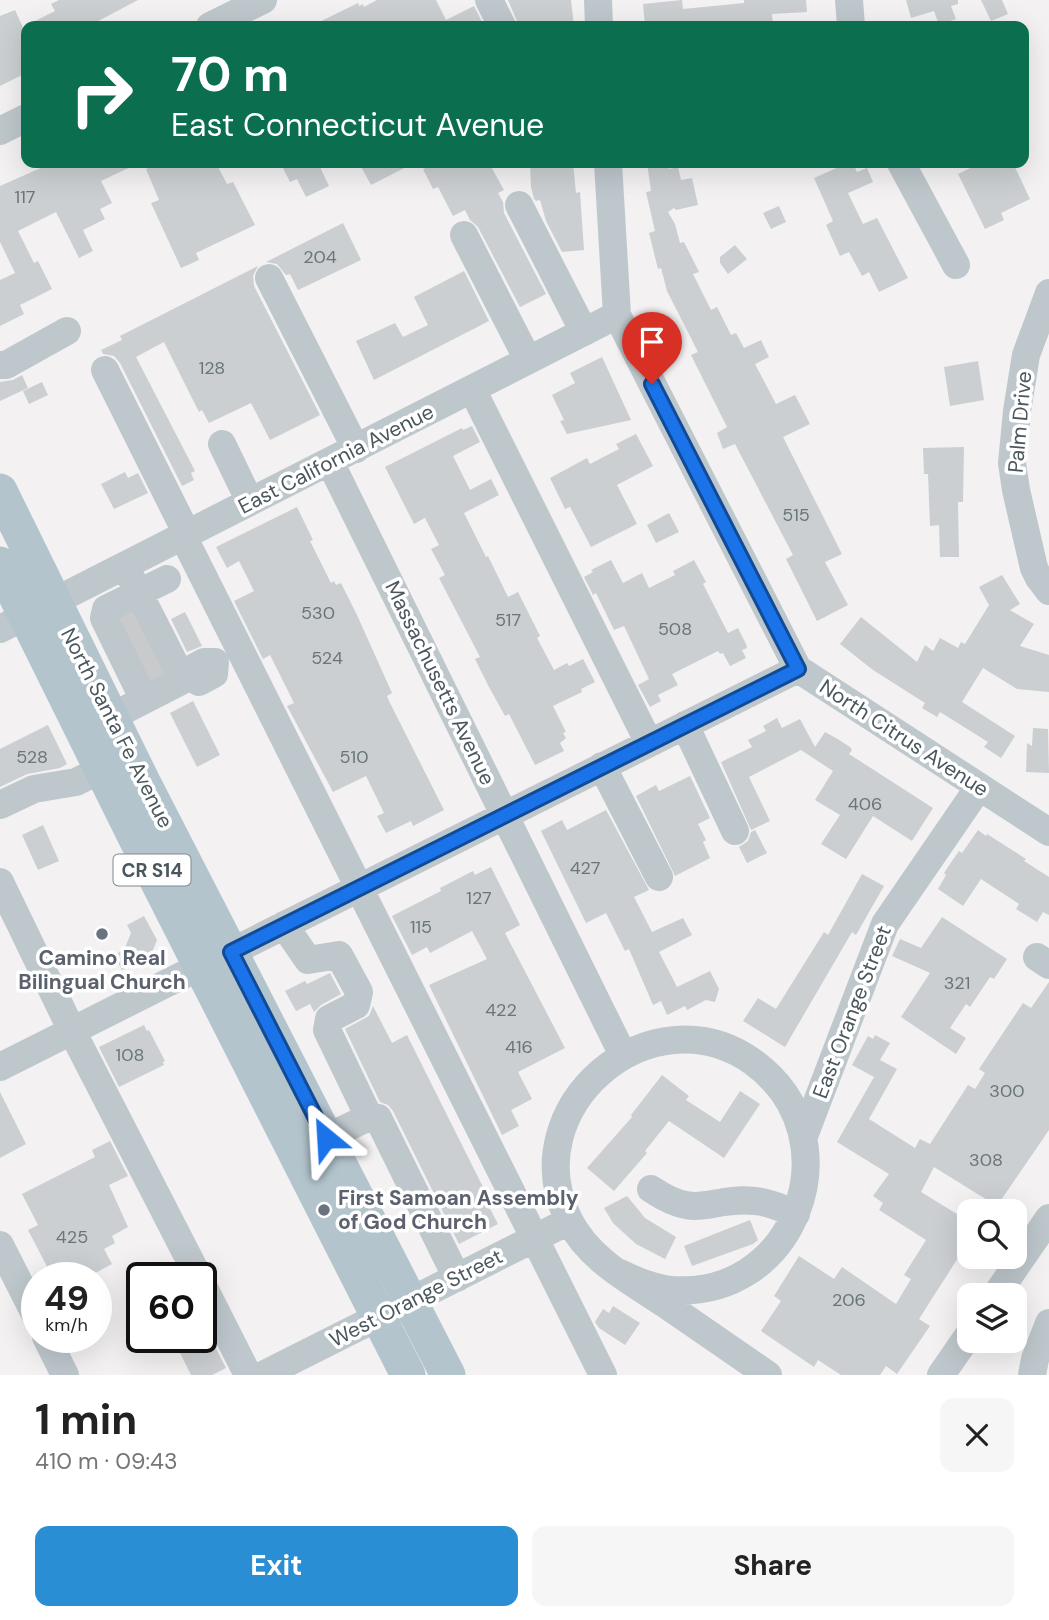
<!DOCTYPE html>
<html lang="en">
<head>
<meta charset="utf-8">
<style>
  body { margin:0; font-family:"DM Sans",sans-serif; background:#f6f6f6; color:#222; height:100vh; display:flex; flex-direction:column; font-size:26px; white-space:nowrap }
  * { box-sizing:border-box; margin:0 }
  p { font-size:23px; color:#767676 }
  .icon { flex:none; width:38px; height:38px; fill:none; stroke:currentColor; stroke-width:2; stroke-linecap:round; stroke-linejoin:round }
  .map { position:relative; height:1375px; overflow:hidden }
  .sheet { display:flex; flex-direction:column; background:#fff; flex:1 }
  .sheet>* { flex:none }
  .top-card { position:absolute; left:21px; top:21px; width:1008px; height:147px; border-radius:14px; box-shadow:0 7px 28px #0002; background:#0b6e4f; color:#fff; overflow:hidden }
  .tools { position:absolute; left:957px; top:1199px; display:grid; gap:14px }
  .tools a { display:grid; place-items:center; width:70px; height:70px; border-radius:14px; background:#fff; box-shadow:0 7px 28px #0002; font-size:35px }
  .speed { position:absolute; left:21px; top:1262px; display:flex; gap:14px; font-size:35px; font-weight:700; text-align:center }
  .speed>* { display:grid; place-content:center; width:91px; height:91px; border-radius:50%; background:#fff; box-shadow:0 7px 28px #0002; line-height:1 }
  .speed small { font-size:18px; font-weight:400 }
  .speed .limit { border:4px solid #111; border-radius:10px; background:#fff; color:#111 }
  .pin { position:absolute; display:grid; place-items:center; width:60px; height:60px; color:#fff; margin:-72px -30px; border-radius:50% 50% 50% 0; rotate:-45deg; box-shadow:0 0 7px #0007 }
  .pin .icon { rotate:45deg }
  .me { position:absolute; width:77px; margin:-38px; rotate:333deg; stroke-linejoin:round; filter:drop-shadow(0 0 5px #0008) }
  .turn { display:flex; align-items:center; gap:24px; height:147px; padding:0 35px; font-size:32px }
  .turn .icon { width:91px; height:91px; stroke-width:2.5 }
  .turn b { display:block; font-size:49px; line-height:60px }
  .round { display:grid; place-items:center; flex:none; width:74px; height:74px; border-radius:14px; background:#f6f6f6 }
  .headline { display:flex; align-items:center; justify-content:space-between; height:119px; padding:0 35px }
  h1 { font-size:42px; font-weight:700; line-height:52px }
  .cta { display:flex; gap:14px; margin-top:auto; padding:14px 35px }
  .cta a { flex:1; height:80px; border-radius:14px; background:#2a8ed4; color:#fff; font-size:28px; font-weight:700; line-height:80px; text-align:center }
  .cta a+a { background:#f6f6f6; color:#222 }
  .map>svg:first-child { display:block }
  .building { fill:#cbcfd2 }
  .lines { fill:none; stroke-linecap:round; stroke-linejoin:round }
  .minor-tunnel { stroke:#c9cacc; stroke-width:28; stroke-dasharray:28 14; stroke-linecap:butt }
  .minor { stroke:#bec7cc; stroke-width:28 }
  .major { stroke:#b3c4cd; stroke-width:35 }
  .route-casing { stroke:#114b97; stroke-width:18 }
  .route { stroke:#1a73e8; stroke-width:12 }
  .worship-dot { fill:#6b7280; stroke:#fff; stroke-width:2.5 }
  .labels { text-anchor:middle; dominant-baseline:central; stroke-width:7; stroke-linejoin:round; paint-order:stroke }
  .number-label { font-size:18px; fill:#6a757a }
  .shield { fill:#fff; stroke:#80898e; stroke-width:2 }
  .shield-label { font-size:19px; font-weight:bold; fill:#4a575d }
  .street-label { font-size:21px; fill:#4a575d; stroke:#fff }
  .worship-label { font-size:21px; font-weight:bold; fill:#5b616d; stroke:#fff }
</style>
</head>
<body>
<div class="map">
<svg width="1049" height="1375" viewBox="0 0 1049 1375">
  <rect width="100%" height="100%" fill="#f3f1f1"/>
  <!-- building -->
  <path class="building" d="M59,0H138L89,26H25L55,11L51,4Z
    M377,0H436L446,20L474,6L484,26H311L358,3L359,6L363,4L364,7Z
    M508,0H571L574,26H519Z
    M682,0L683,9L744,3V0H806L807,12L772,14L773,26H740V23L708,26H645L643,4Z
    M906,0H958V4L951,6L956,19L939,25L934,11L911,18Z
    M981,0H1002L1008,14L991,21Z
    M15,10L26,34V73L0,86V16Z
    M52,163H139L101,181L112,203L100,209L105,219L83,230L93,251L79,258L56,212L18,231L34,263L38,261L52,289L20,305L24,314L0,326V280L15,273L0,242V186Z
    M161,163H216L227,184L233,182L255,225L196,253L199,260L181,268L151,203L159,200L146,169Z
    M289,163H329L320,167L329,186L306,197L297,179L290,182L283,168L290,165Z
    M359,163H414L371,185Z
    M436,163H489L504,190L498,193L503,202L504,213L546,294L520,307L478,227L470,220L465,210L453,216L438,187L433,189L423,169Z
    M530,163H573L576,193L580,192L584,250L562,252L546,221L540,200L536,201L534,199L531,187Z
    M647,163H668L669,169L678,167L681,180L692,178L698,205L676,210L674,208L668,212L675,224L680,243L684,242L699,272L693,274L711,310L717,307L731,335L736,333L744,348L761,340L769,357L755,364L776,404L795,395L810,424L783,437L842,554L825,562L848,605L817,621L786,559L793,555L735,444L723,449L717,433L727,427L691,355L698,352L667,291L661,268L658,269L649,233L655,231L646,192L651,191Z
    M848,163H853L857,172L867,168L873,182L848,193L863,224L877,218L908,278L879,292L869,272L862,276L849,252L840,256L826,225L833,221L814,178Z
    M981,163H1013L1030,199L1001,213L1004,220L985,229L958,174Z
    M779,206L786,222L771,229L763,213Z
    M343,223L361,260L298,290L290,274L286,275L277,264L266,262Z
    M735,245L747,259L728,274L720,263V257Z
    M258,266L253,276L254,286L320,415L270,440L251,403L209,423L202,410L199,412L164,342L136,357L195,471L191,473L194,480L182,486L120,363L114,356L103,354L101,350L122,340L120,336Z
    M464,271L489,321L374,380L356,341L395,323L403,337L428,325L414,297Z
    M602,357L631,420L567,434L560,421L564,420L552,395L575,383L570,373Z
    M978,361L984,400L950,406L944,367Z
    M22,375L28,388L0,401V382L13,380Z
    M42,382L48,395L29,404L23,391Z
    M472,426L480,442L453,456L470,490L491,479L499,495L464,513L486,557L488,556L508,597L518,592L540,636L537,638L554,670L567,663L569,666L583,659L595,682L581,689L582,692L553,706L566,732L563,733L566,738L560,743L564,751L535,765L509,714L505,716L489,687L475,659L480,657L439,578L445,575L431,549L439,545L425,518L414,524L385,467L462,428L463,430Z
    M636,434L653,466L617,485L637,524L591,547L570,507L565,509L550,478L587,458L590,464L619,449L616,444Z
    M964,447L963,502H958L959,557H940L939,525L930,526L928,474H924L923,448Z
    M125,472L128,478L138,473L148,493L114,509L101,484Z
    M297,507L313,540L310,541L331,583L334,581L336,585L341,583L357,615L392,693L387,696L390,703L444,810L413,826L411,821L386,833L377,816L384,813L366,776L333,792L287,706L294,703L270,655L263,659L234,601L254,591L239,561L227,568L216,547Z
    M669,513L679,532L656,543L647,525Z
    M611,560L623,583L642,573L649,588L675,575L673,571L694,560L706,582L703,584L728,633L738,628L746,644L747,648L742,650L746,658L730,666L723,653L720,654L718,651L672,674L678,685L658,695L661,701L650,707L638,685L649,679L624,626L614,630L596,593L593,595L584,577L593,572L591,570Z
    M1002,575L1020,604L1010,610L1034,624L1020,646L1049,655V692L1017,689L983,668L962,702L1015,736L1001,758L984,747L988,742L940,712L937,717L922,708L925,703L873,670L840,644L861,617L917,662L925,645L933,651L940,638L958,648L961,642L965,644L989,605L979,587Z
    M185,612L202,646L187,652L171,619Z
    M131,615L159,669L150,674L123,619Z
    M193,701L220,755L197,767L170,713Z
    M777,718L782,728L800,719L815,747L825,732L836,738L850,747L852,750L849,754L933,808L912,841L873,816L846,859L821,844L840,815L815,800L833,771L801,750L749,777L770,821L751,830L721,762L752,747L748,740L766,731L763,726Z
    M48,725L67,764L60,768L27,774L0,787V749Z
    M1033,728L1048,729L1049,773L1026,772L1027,743L1032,746Z
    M690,776L710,818L698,824L706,840L703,842L710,858L675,876L636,796L656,785L659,791Z
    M606,810L649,890L634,897L652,932L683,918L692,935L659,952L677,987L710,971L719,989L715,1002L706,1000L687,1010L685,1006L667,1015L661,1001L653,1005L629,949L625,951L606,913L586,923L541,831L562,820L567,830Z
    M43,825L59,861L38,870L22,835Z
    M755,830L767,853L747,863L739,847L748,841L751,832Z
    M978,830L986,836L987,834L1026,859L1024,861L1049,877V915L1043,912L1037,922L1016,909L1019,904L981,879L963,906L938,889L946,875L944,873L952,861L959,851L962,853Z
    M491,867L520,925L505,933L565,1048L518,1072L532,1099L511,1110L519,1126L502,1135L429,985L487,959L472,931L430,953L427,947L412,955L392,916L441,891L440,888L473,871L475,875Z
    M862,874L884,886L856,935L852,932L785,1047L743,1021L758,998L776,1009L824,932L828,935Z
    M144,916L157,940L151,955L122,970L114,955L124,950L131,933L127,925Z
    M942,917L1007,959L994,979L990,977L970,1007L966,1004L950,1028L966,1038L956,1054L901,1017L930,973L892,956L900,939L921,948Z
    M330,973L341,994L321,1005L314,1012L310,1004L296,1011L285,991L305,981L307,984Z
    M1049,982V1130L997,1206L934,1167L921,1192L970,1222V1250L963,1261L958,1258L919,1319L930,1326L897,1374L886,1366L880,1375H841L818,1360L814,1367L761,1331L781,1301L774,1296L799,1256L834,1279L842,1267L896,1304L911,1279L904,1275L926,1240L879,1210L883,1203L873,1196L889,1174L837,1142L874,1077L852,1065L868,1036L873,1039L875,1035L890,1043L880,1060L897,1069L869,1119L915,1148L920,1139L930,1144L968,1085L975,1089L985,1073L979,1069L1023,1003L1031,1008Z
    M373,1006L392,1043L407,1035L484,1189L481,1191L498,1224L459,1244L393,1111L388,1105L380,1102L345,1029L369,1016Z
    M144,1025L147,1031L149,1030L165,1061L163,1062L164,1065L119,1087L99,1047Z
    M662,1075L689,1096L686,1100L720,1122L740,1091L760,1104L724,1158L669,1121L645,1151L647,1153L614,1191L587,1168L632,1117L631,1115Z
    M0,1092L26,1144L0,1158Z
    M110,1141L128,1176L109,1185L128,1227L112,1236L115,1243L104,1249L112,1264L86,1278H53L28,1230L38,1225L22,1194L95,1157L92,1150Z
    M627,1196L645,1218L676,1237L665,1259L636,1244L613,1223L604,1208Z
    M750,1220L758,1240L753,1244L692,1266L684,1246Z
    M613,1306L640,1323L625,1345L599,1328L595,1322L603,1309L609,1313Z
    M201,1319L226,1368L212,1375H191L172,1337H201Z"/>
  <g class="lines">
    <!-- minor-tunnel -->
    <path class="minor-tunnel" d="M118,631L140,620
      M129,653L151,642
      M139,672L161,661"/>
    <!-- minor -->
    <path class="minor" d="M489,0L502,26
      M598,0L599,26
      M849,0L851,26
      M210,26L263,0
      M0,131L26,118
      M608,163L617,315L798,669L1049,832
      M901,163L956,265
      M519,205L584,332
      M464,235L528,360
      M269,278L356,449
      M1049,293L1026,355L1017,411L1012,463L1016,490L1034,568L1039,578L1049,591
      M0,365H6L67,331
      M105,370L187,534
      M472,389L649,743
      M222,444L250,502
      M330,462L623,1055
      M183,536L603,1375
      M0,629L617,315
      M183,680L190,677L193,668L204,662H215L214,674L199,682L190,677
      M144,700L104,618L106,609L167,579
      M111,717L183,680L125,566
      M685,725L735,831
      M602,766L659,877
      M0,805L34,789L76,782L102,769
      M0,882L72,1031L199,1278
      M284,925L308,960L339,955L359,992L356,1005L329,1019L327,1030L369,1117
      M231,952L798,669
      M1037,957L1049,965
      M0,1067L201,966
      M804,1136L885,924L979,787
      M326,1138L369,1117L378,1118L457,1278
      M651,1189C700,1222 708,1196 755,1201C770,1202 783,1209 796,1214
      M0,1245L37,1318
      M620,1273C634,1280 649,1286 664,1289C794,1307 858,1138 753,1062C651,989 512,1108 569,1220C589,1260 632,1282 668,1306C701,1329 735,1352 768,1375
      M201,1282L248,1375
      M996,1295L1049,1218
      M46,1337L65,1375
      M263,1375L569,1221
      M941,1375L970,1333
      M1032,1375L1035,1359L1049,1323"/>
    <!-- major -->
    <path class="major" d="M0,491L143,782L448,1375
      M0,564L137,841L408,1375"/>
  </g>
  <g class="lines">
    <defs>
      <path id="route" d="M326,1138L231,952L798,669L652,384"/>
    </defs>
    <!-- route casing -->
    <use href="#route" class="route-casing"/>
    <!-- route -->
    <use href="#route" class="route"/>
  </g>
  <!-- markers -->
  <g class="worship-dot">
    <circle cx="102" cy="934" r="7"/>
    <circle cx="324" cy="1210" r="7"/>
  </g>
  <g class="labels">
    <!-- number labels -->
    <g class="number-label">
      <text x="25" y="197">117</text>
      <text x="320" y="257">204</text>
      <text x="212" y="368">128</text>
      <text x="796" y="515">515</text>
      <text x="318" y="613">530</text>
      <text x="508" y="620">517</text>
      <text x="675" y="629">508</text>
      <text x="327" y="658">524</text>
      <text x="32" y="757">528</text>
      <text x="354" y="757">510</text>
      <text x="865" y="804">406</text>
      <text x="585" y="868">427</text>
      <text x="479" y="898">127</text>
      <text x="421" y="927">115</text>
      <text x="957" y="983">321</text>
      <text x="501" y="1010">422</text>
      <text x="519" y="1047">416</text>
      <text x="130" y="1055">108</text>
      <text x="1007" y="1091">300</text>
      <text x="986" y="1160">308</text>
      <text x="72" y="1237">425</text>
      <text x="849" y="1300">206</text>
    </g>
    <!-- shield labels -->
    <rect class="shield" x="113.5" y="854.5" width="77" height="31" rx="5"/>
    <g class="shield-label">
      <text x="152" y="870">CR S14</text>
    </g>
    <!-- street labels -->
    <g class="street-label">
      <text transform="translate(1020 422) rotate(-85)">Palm Drive</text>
      <text transform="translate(336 459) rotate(-27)">East California Avenue</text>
      <text transform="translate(440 683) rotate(64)">Massachusetts Avenue</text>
      <text transform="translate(117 728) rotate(63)">North Santa Fe Avenue</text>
      <text transform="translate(904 738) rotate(33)">North Citrus Avenue</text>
      <text transform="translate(852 1012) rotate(-69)">East Orange Street</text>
      <text transform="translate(416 1298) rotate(-27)">West Orange Street</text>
    </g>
    <!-- worship labels -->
    <g class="worship-label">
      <text x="102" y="958">Camino Real<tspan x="102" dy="24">Bilingual Church</tspan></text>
      <text x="338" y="1198" text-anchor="start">First Samoan Assembly<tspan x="338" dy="24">of God Church</tspan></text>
    </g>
  </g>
</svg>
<div class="tools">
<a><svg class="icon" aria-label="search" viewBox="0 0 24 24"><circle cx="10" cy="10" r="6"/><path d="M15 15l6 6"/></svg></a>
<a><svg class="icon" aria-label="layers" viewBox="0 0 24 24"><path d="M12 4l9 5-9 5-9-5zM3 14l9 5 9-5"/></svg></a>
</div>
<div class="speed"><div>49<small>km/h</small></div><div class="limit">60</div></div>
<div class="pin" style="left:652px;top:384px;background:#d93025"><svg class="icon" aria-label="arrive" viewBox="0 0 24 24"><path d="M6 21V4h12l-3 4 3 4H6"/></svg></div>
<svg class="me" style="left:326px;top:1138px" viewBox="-20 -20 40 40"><path d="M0-17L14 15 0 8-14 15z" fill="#1a73e8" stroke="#fff" stroke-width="4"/></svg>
<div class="top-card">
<div class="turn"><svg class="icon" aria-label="right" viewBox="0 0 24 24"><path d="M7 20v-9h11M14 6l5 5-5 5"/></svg><div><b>70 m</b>East Connecticut Avenue</div></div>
</div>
</div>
<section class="sheet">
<div class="headline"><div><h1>1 min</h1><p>410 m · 09:43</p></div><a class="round"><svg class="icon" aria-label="close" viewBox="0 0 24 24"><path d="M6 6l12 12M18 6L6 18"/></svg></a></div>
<div class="cta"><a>Exit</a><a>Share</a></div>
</section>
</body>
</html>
